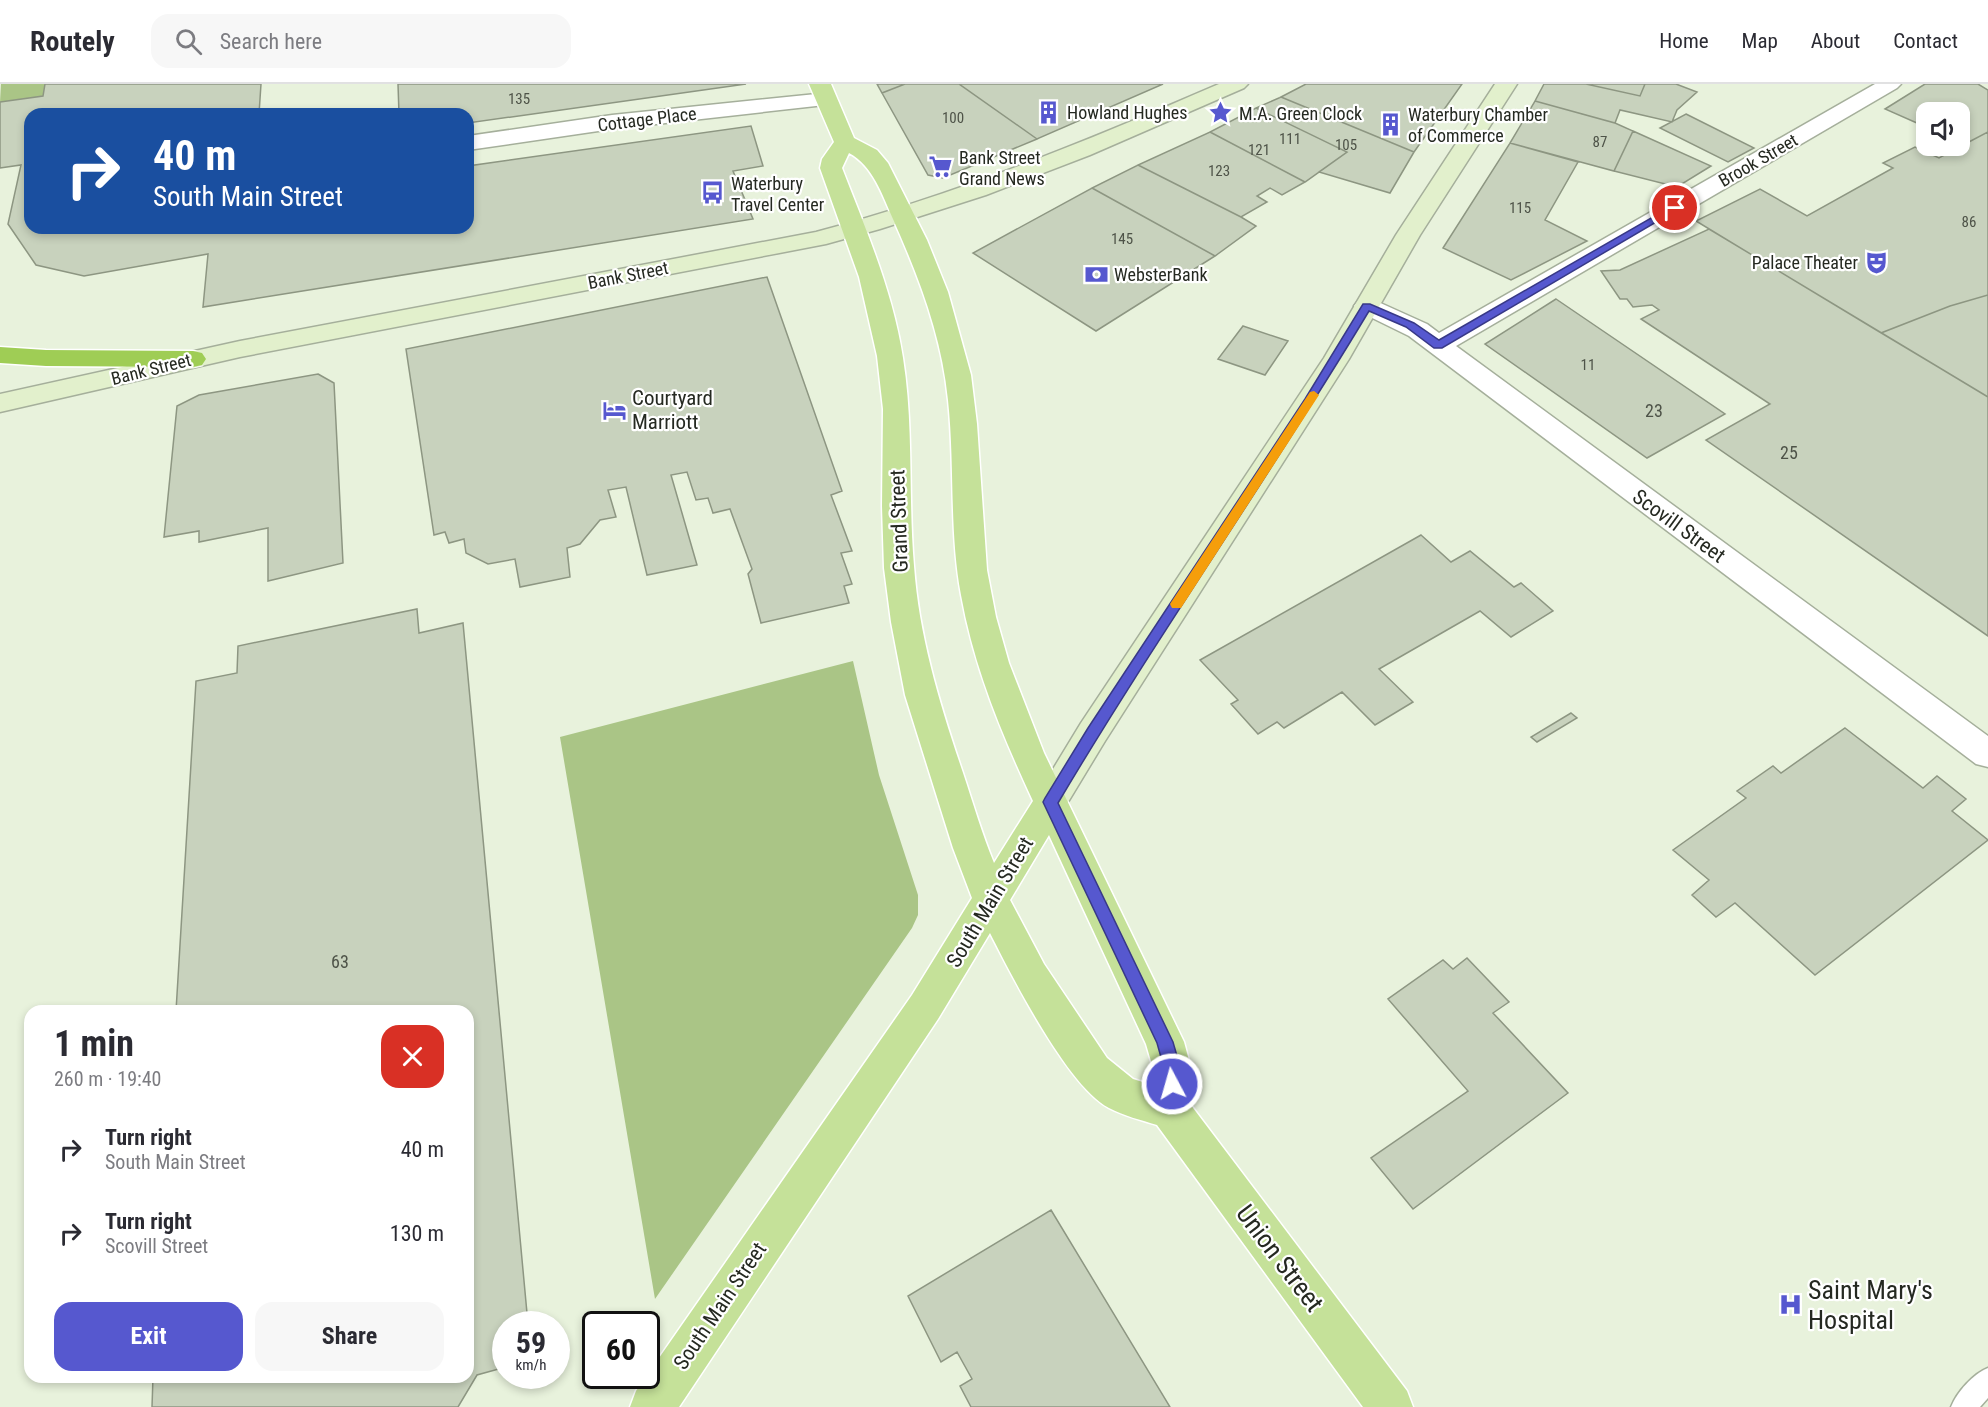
<!DOCTYPE html>
<html lang="en">
<head>
<meta charset="utf-8">
<style>
  body { margin:0; font-family:"Roboto Condensed",sans-serif; background:#f7f7f7; color:#2b2b33; height:100vh; display:flex; flex-direction:column; font-size:22px; white-space:nowrap }
  * { box-sizing:border-box; margin:0 }
  p { font-size:20px; color:#7c7c81 }
  .icon { flex:none; width:33px; height:33px; fill:none; stroke:currentColor; stroke-width:2; stroke-linecap:round; stroke-linejoin:round }
  .map { position:relative; flex:1; overflow:hidden }
  .side { position:absolute; left:24px; top:921px; width:450px; height:378px; display:flex; flex-direction:column; background:#fff; border-radius:18px; box-shadow:0 3px 9px #0003 }
  .side>* { flex:none }
  .top-card { position:absolute; left:24px; top:24px; width:450px; height:126px; border-radius:18px; box-shadow:0 3px 9px #0003; background:#1a4fa0; color:#fff; overflow:hidden }
  .buttons { position:absolute; left:1916px; top:18px; display:grid; gap:12px }
  .buttons a { display:grid; place-items:center; width:54px; height:54px; border-radius:12px; background:#fff; box-shadow:0 3px 9px #0003; font-size:30px }
  .speed { position:absolute; left:492px; top:1227px; display:flex; gap:12px; font-size:30px; font-weight:700; text-align:center }
  .speed>* { display:grid; place-content:center; width:78px; height:78px; border-radius:50%; background:#fff; box-shadow:0 3px 9px #0003; line-height:1 }
  .speed small { font-size:15px; font-weight:400 }
  .speed .limit { border:3px solid #111; border-radius:9px; background:#fff; color:#111 }
  .pin { position:absolute; display:grid; place-items:center; width:51px; height:51px; color:#fff; margin:-26px; border:3px solid #fff; border-radius:50%; box-shadow:0 2px 6px #0007 }
  .me { position:absolute; width:66px; margin:-33px; rotate:354deg; stroke-linejoin:round; filter:drop-shadow(0 0 4px #0008) }
  .turn { display:flex; align-items:center; gap:21px; height:126px; padding:0 30px; font-size:27px }
  .turn .icon { width:78px; height:78px; stroke-width:2.5 }
  .turn b { display:block; font-size:42px; line-height:51px }
  .round { display:grid; place-items:center; flex:none; width:63px; height:63px; border-radius:18px; background:#f7f7f7 }
  .overview { display:flex; align-items:center; justify-content:space-between; height:102px; padding:0 30px }
  h1 { font-size:36px; font-weight:700; line-height:45px }
  .cta { display:flex; gap:12px; margin-top:auto; padding:12px 30px }
  .cta a { flex:1; height:69px; border-radius:18px; background:#5658cf; color:#fff; font-size:24px; font-weight:700; line-height:69px; text-align:center }
  .cta a+a { background:#f7f7f7; color:#2b2b33 }
  ul { padding:0; list-style:none }
  li { display:flex; align-items:center; gap:18px; height:84px; padding:0 30px }
  li div { flex:1 }
  li b { display:block; font-size:22px }
  li em { font-style:normal }
  header { display:flex; align-items:center; gap:36px; box-sizing:border-box; height:84px; padding:0 30px; background:#fff; border-bottom:2px solid #e1e1e2 }
  header strong { font-size:28px }
  nav { display:flex; gap:33px; margin-inline-start:auto; font-size:21px }
  .search { width:420px; height:54px; background:#f7f7f7; display:flex; align-items:center; gap:15px; box-sizing:border-box; padding:0 21px; border-radius:18px; color:#7c7c81; font-size:22px }
  .map>svg:first-child { display:block }
  .green { fill:#aac586 }
  .building { fill:#c8d2bd; stroke:#8d9682; stroke-width:1.5 }
  .lines { fill:none; stroke-linecap:round; stroke-linejoin:round }
  .lane-casing { stroke:#a5af9b; stroke-width:3 }
  .street-casing { stroke:#a5af9b; stroke-width:3 }
  .secondary-casing { stroke:#a5af9b; stroke-width:3 }
  .primary-casing { stroke:#fff; stroke-width:3 }
  .highway-casing { stroke:#fff; stroke-width:3 }
  .lane { fill:#fff; fill-rule:evenodd }
  .street { fill:#fff; fill-rule:evenodd }
  .secondary { fill:#e2f0cc; fill-rule:evenodd }
  .primary { fill:#c5e199; fill-rule:evenodd }
  .highway { fill:#9fcd55; fill-rule:evenodd }
  .route { fill:#5658cf; stroke:#383987; stroke-width:1.5 }
  .slow { fill:#f59e0b }
  .labels { text-anchor:middle; dominant-baseline:central; stroke-width:4.5; stroke-linejoin:round; paint-order:stroke }
  .far-number-label { font-size:15px; fill:#4e5348 }
  .far-poi-label { font-size:18px; fill:#252921; stroke:#fff; text-anchor:start }
  .far-street-label { font-size:18px; fill:#252921; stroke:#fff }
  .number-label { font-size:18px; fill:#4e5348 }
  .poi-label { font-size:21px; fill:#252921; stroke:#fff; text-anchor:start }
  .street-label { font-size:21px; fill:#252921; stroke:#fff }
  .near-street-label { font-size:26px; fill:#252921; stroke:#fff }
  .near-poi-label { font-size:26px; fill:#252921; stroke:#fff; text-anchor:start }
</style>
</head>
<body>
<header>
<strong>Routely</strong>
<div class="search"><svg class="icon" aria-label="search" viewBox="0 0 24 24"><circle cx="10" cy="10" r="6"/><path d="M15 15l6 6"/></svg>Search here</div>
<nav><a>Home</a><a>Map</a><a>About</a><a>Contact</a></nav>
</header>
<div class="map">
<svg width="1988" height="1323" viewBox="0 0 1988 1323">
  <rect width="100%" height="100%" fill="#e8f2dc"/>
  <!-- green -->
  <path class="green" d="M1,0H45L43,12L0,18Z
    M853,577L879,691L918,811V831L912,844L655,1215L560,653Z"/>
  <!-- building -->
  <path class="building" d="M45,0H261L259,30H30V144H468V82L751,42L763,82L733,87L753,135L203,223L208,170L84,192L36,181L8,140L21,81L0,84V18L43,12Z
    M398,0H746L468,39V30H399Z
    M877,0H905L882,9Z
    M905,0H959L1037,55L943,94L928,91L882,9Z
    M959,0H1163L1037,55Z
    M1306,0H1462L1414,68L1281,13Z
    M1544,0H1586L1640,12L1645,0H1676L1697,8L1677,26L1672,38L1620,26L1615,39L1535,17Z
    M1586,0H1645L1640,12Z
    M1925,0H1978L1988,6V48L1965,60L1959,57V28H1926V43L1885,25Z
    M1281,13L1414,68L1390,109L1319,88L1347,68L1256,24Z
    M1535,17L1615,39L1633,47L1614,87L1510,59Z
    M1256,24L1347,68L1305,98L1210,48Z
    M1686,30L1754,64L1728,78L1660,44Z
    M1633,47L1711,82L1677,103L1614,87Z
    M1210,48L1305,98L1282,111L1270,104L1257,112L1267,118L1241,133L1138,81Z
    M1988,48V211L1950,222L1881,249L1696,137L1760,105L1807,132L1893,84L1883,79L1915,63L1939,74Z
    M1510,59L1578,78L1545,136L1587,157L1511,196L1443,164Z
    M1138,81L1241,133L1256,142L1215,172L1092,104Z
    M1092,104L1215,172L1096,247L973,169Z
    M1709,145L1988,313V552L1706,356L1770,320L1641,235L1659,226L1652,221L1633,223L1627,215H1620L1601,187L1620,186Z
    M767,193L842,407L831,411L852,467L841,469L852,500L844,502L849,519L761,539L748,490L752,485L730,425L713,429L708,414L696,416L687,388L671,391L697,481L647,491L626,403L608,406L616,433L600,436L580,460L567,464L570,493L520,503L515,475L488,480L466,469L464,455L449,459L445,448L434,451L406,265Z
    M1988,211V313L1881,249L1950,222Z
    M1556,215L1725,330L1647,374L1485,260Z
    M1243,242L1288,257L1265,291L1218,275Z
    M318,290L334,299L343,479L268,497V444L199,458V447L164,453L177,322L199,311Z
    M1421,451L1451,478L1470,467L1514,503L1521,499L1553,527L1511,553L1480,527L1379,585L1413,618L1375,641L1342,608L1284,644L1277,638L1258,650L1231,620L1238,616L1200,576Z
    M417,525L419,549L463,539L528,1240H506V1283L477,1291L458,1323H152L153,1293H468V927H176L196,597L237,589L238,562Z
    M1571,629L1577,634L1537,658L1531,653Z
    M1845,644L1923,704L1937,692L1966,715L1952,727L1988,756L1815,891L1735,819L1716,833L1692,811L1709,796L1673,766L1746,714L1737,707L1773,682L1781,689Z
    M1467,874L1509,918L1493,929L1568,1009L1413,1125L1371,1074L1468,1007L1388,915L1443,876L1453,885Z
    M1051,1126L1170,1323H971L960,1302L972,1295L957,1268L941,1278L908,1212Z"/>
  <g class="lines">
    <defs>
      <path id="lane" d="M1988,1284V1314L1980,1323H1951C1957,1308 1973,1290 1988,1284Z"/>
      <path id="street" d="M1875,0H1901L1897,4L1456,262L1988,652V683L1976,680L1409,252L1358,227L1354,222L1358,217L1367,214L1376,217L1427,240L1439,249Z
        M826,9L834,10L837,15L834,20L612,45L468,66V52L612,31Z"/>
      <path id="secondary" d="M1219,0H1248L1244,4L1090,71L986,111L880,145L826,160L240,273L0,328V310L240,257L816,148C955,111 1087,57 1219,0Z
        M1495,0H1517L1420,151L1349,275L1105,657L1062,728L1050,732L1038,728L1033,718L1081,639L1324,274L1396,151Z"/>
      <path id="primary" d="M809,0H831L854,54L877,66L888,79L927,156L948,208L971,291L977,340L987,486L996,533L1009,579L1044,669L1184,958L1191,984L1190,1020L1407,1307L1413,1323H1363L1157,1041C1141,1036 1124,1032 1109,1024C1068,1003 1012,892 990,849L938,935L679,1323H630L636,1307L912,911L972,814L953,764L905,611L891,538L884,484L882,422L883,325L877,272L859,193L820,84L822,75L834,58ZM849,69C873,82 882,110 893,135C919,193 942,253 948,316C955,381 949,447 961,511C974,584 1002,650 1033,717L994,779C982,750 973,719 963,689C940,621 919,553 914,482C908,413 914,343 903,274C893,208 866,146 842,84ZM1049,751L1146,960L1153,984L1152,1001L1133,995L1107,974L1044,880L1010,816Z"/>
      <path id="highway" d="M0,263L46,266L193,267L202,269L206,275L202,281L193,283L46,282L0,279Z"/>
    </defs>
    <!-- lane casing -->
    <use href="#lane" class="lane-casing"/>
    <!-- street casing -->
    <use href="#street" class="street-casing"/>
    <!-- secondary casing -->
    <use href="#secondary" class="secondary-casing"/>
    <!-- primary casing -->
    <use href="#primary" class="primary-casing"/>
    <!-- highway casing -->
    <use href="#highway" class="highway-casing"/>
    <!-- lane -->
    <use href="#lane" class="lane"/>
    <!-- street -->
    <use href="#street" class="street"/>
    <!-- secondary -->
    <use href="#secondary" class="secondary"/>
    <!-- primary -->
    <use href="#primary" class="primary"/>
    <!-- highway -->
    <use href="#highway" class="highway"/>
  </g>
  <!-- route -->
  <path class="route" d="M1672,122L1680,124L1442,264H1434L1406,243L1369,227C1269,394 1157,552 1058,719L1173,958C1177,973 1184,990 1178,1006L1172,1008L1166,1006L1164,984L1157,959L1043,718L1045,714L1088,644L1305,315L1363,220H1370L1414,239L1439,256Z"/>
  <!-- slow -->
  <path class="slow" d="M1314,307L1319,311L1181,524H1172L1170,520L1172,517L1310,308Z"/>
  <!-- icons -->
  <defs>
    <symbol id="building-bare" viewBox="-9 -9 18 18"><path d="M-4-6H4V6H1V3H-1V6H-4ZM-2.5-4.3h1.7v1.8h-1.7ZM.8-4.3h1.7v1.8H.8ZM-2.5-1h1.7V.8h-1.7ZM.8-1h1.7V.8H.8Z" fill="#5658cf" stroke="#fff" stroke-width="2.5" paint-order="stroke"/></symbol>
    <symbol id="sight-bare" viewBox="-9 -9 18 18"><path d="M0-6L1.8-2.2L6-1.7L2.9 1.2L3.7 5.4L0 3.3L-3.7 5.4L-2.9 1.2L-6-1.7L-1.8-2.2Z" fill="#5658cf" stroke="#fff" stroke-width="2.5" paint-order="stroke"/></symbol>
    <symbol id="supermarket-bare" viewBox="-9 -9 18 18"><path d="M-6-5.5h2.5l.6 2H6L4.5 2H-2.5L-4.4-4H-6ZM-1.5 3.2a1.3 1.3 0 1 0 .1 0ZM3 3.2a1.3 1.3 0 1 0 .1 0Z" fill="#5658cf" stroke="#fff" stroke-width="2.5" paint-order="stroke"/></symbol>
    <symbol id="bus-bare" viewBox="-9 -9 18 18"><path d="M-5-6H5V4H4V6H2V4H-2V6H-4V4H-5ZM-3.5-4V0h7V-4ZM-3.5 1.2v1.5H-2V1.2ZM2 1.2v1.5H3.5V1.2Z" fill="#5658cf" stroke="#fff" stroke-width="2.5" paint-order="stroke"/></symbol>
    <symbol id="theatre-bare" viewBox="-9 -9 18 18"><path d="M-5-5.5Q0-4 5-5.5V0Q5 5 0 6Q-5 5-5 0ZM-3.3-2.5H-1v1.5H-3.3ZM1-2.5H3.3v1.5H1ZM-2.8 1Q0 5.5 2.8 1Z" fill="#5658cf" stroke="#fff" stroke-width="2.5" paint-order="stroke"/></symbol>
    <symbol id="bank-bare" viewBox="-9 -9 18 18"><path d="M-6-4H6V4H-6ZM0-2.3a2.3 2.3 0 1 0 0 4.6a2.3 2.3 0 1 0 0-4.6Z" fill="#5658cf" stroke="#fff" stroke-width="2.5" paint-order="stroke"/></symbol>
    <symbol id="hotel-bare" viewBox="-9 -9 18 18"><path d="M-6-4.5h1.5V1H6V5H4.5V3h-9V5H-6ZM-4 0a1.8 1.8 0 1 1 3.6 0ZM.5 0V-2.5h3Q6-2.5 6 0Z" fill="#5658cf" stroke="#fff" stroke-width="2.5" paint-order="stroke"/></symbol>
    <symbol id="hospital-bare" viewBox="-9 -9 18 18"><path d="M-5-5h3v3.5h4V-5h3V5h-3V1.5h-4V5h-3Z" fill="#5658cf" stroke="#fff" stroke-width="2.5" paint-order="stroke"/></symbol>
  </defs>
  <g fill-rule="evenodd">
    <use href="#building-bare" x="1032" y="12" width="33" height="33"/>
    <use href="#sight-bare" x="1204" y="12" width="33" height="33"/>
    <use href="#building-bare" x="1374" y="24" width="33" height="33"/>
    <use href="#supermarket-bare" x="924" y="66" width="33" height="33"/>
    <use href="#bus-bare" x="696" y="92" width="33" height="33"/>
    <use href="#theatre-bare" x="1860" y="162" width="33" height="33"/>
    <use href="#bank-bare" x="1080" y="174" width="33" height="33"/>
    <use href="#hotel-bare" x="598" y="310" width="33" height="33"/>
    <use href="#hospital-bare" x="1774" y="1204" width="33" height="33"/>
  </g>
  <g class="labels">
    <!-- far-number labels -->
    <g class="far-number-label">
      <text x="519" y="15">135</text>
      <text x="953" y="34">100</text>
      <text x="1290" y="55">111</text>
      <text x="1600" y="58">87</text>
      <text x="1346" y="61">105</text>
      <text x="1259" y="66">121</text>
      <text x="1219" y="87">123</text>
      <text x="1520" y="124">115</text>
      <text x="1969" y="138">86</text>
      <text x="1122" y="155">145</text>
      <text x="1588" y="281">11</text>
    </g>
    <!-- far-poi labels -->
    <g class="far-poi-label">
      <text x="1067" y="28">Howland Hughes</text>
      <text x="1239" y="29">M.A. Green Clock</text>
      <text x="1408" y="30">Waterbury Chamber<tspan x="1408" dy="21">of Commerce</tspan></text>
      <text x="959" y="73">Bank Street<tspan x="959" dy="21">Grand News</tspan></text>
      <text x="731" y="99">Waterbury<tspan x="731" dy="21">Travel Center</tspan></text>
      <text x="1858" y="178" text-anchor="end">Palace Theater</text>
      <text x="1114" y="190">WebsterBank</text>
    </g>
    <!-- far-street labels -->
    <g class="far-street-label">
      <text transform="translate(647 35) rotate(-7)">Cottage Place</text>
      <text transform="translate(1758 76) rotate(-30)">Brook Street</text>
      <text transform="translate(628 191) rotate(-11)">Bank Street</text>
      <text transform="translate(151 285) rotate(-14)">Bank Street</text>
    </g>
    <!-- number labels -->
    <g class="number-label">
      <text x="1654" y="326">23</text>
      <text x="1789" y="368">25</text>
      <text x="340" y="877">63</text>
    </g>
    <!-- poi labels -->
    <g class="poi-label">
      <text x="632" y="314">Courtyard<tspan x="632" dy="24">Marriott</tspan></text>
    </g>
    <!-- street labels -->
    <g class="street-label">
      <text transform="translate(899 437) rotate(-92)">Grand Street</text>
      <text transform="translate(1679 442) rotate(36)">Scovill Street</text>
      <text transform="translate(990 818) rotate(-59)">South Main Street</text>
      <text transform="translate(720 1222) rotate(-56)">South Main Street</text>
    </g>
    <!-- near-street labels -->
    <g class="near-street-label">
      <text transform="translate(1280 1174) rotate(53)">Union Street</text>
    </g>
    <!-- near-poi labels -->
    <g class="near-poi-label">
      <text x="1808" y="1206">Saint Mary's<tspan x="1808" dy="30">Hospital</tspan></text>
    </g>
  </g>
</svg>
<div class="buttons">
<a><svg class="icon" aria-label="sound" viewBox="0 0 24 24"><path d="M4 9h4l5-4v14l-5-4H4zM17 9q2 3 0 6"/></svg></a>
</div>
<div class="speed"><div>59<small>km/h</small></div><div class="limit">60</div></div>
<div class="pin" style="left:1675px;top:124px;background:#d93025"><svg class="icon" aria-label="arrive" viewBox="0 0 24 24"><path d="M6 21V4h12l-3 4 3 4H6"/></svg></div>
<svg class="me" style="left:1172px;top:1000px" viewBox="-20 -20 40 40"><circle r="17" fill="#5658cf" stroke="#fff" stroke-width="3"/><path d="M0-11L8 9 0 5-8 9z" fill="#fff"/></svg>
<div class="top-card">
<div class="turn"><svg class="icon" aria-label="right" viewBox="0 0 24 24"><path d="M7 20v-9h11M14 6l5 5-5 5"/></svg><div><b>40 m</b>South Main Street</div></div>
</div>
<section class="side">
<div class="overview"><div><h1>1 min</h1><p>260 m · 19:40</p></div><a class="round" style="background:#d93025;color:#fff"><svg class="icon" aria-label="close" viewBox="0 0 24 24"><path d="M6 6l12 12M18 6L6 18"/></svg></a></div>
<ul>
<li><svg class="icon" aria-label="right" viewBox="0 0 24 24"><path d="M7 20v-9h11M14 6l5 5-5 5"/></svg><div><b>Turn right</b><p>South Main Street</p></div><em>40 m</em></li>
<li><svg class="icon" aria-label="right" viewBox="0 0 24 24"><path d="M7 20v-9h11M14 6l5 5-5 5"/></svg><div><b>Turn right</b><p>Scovill Street</p></div><em>130 m</em></li>
</ul>
<div class="cta"><a>Exit</a><a>Share</a></div>
</section>
</div>
</body>
</html>
